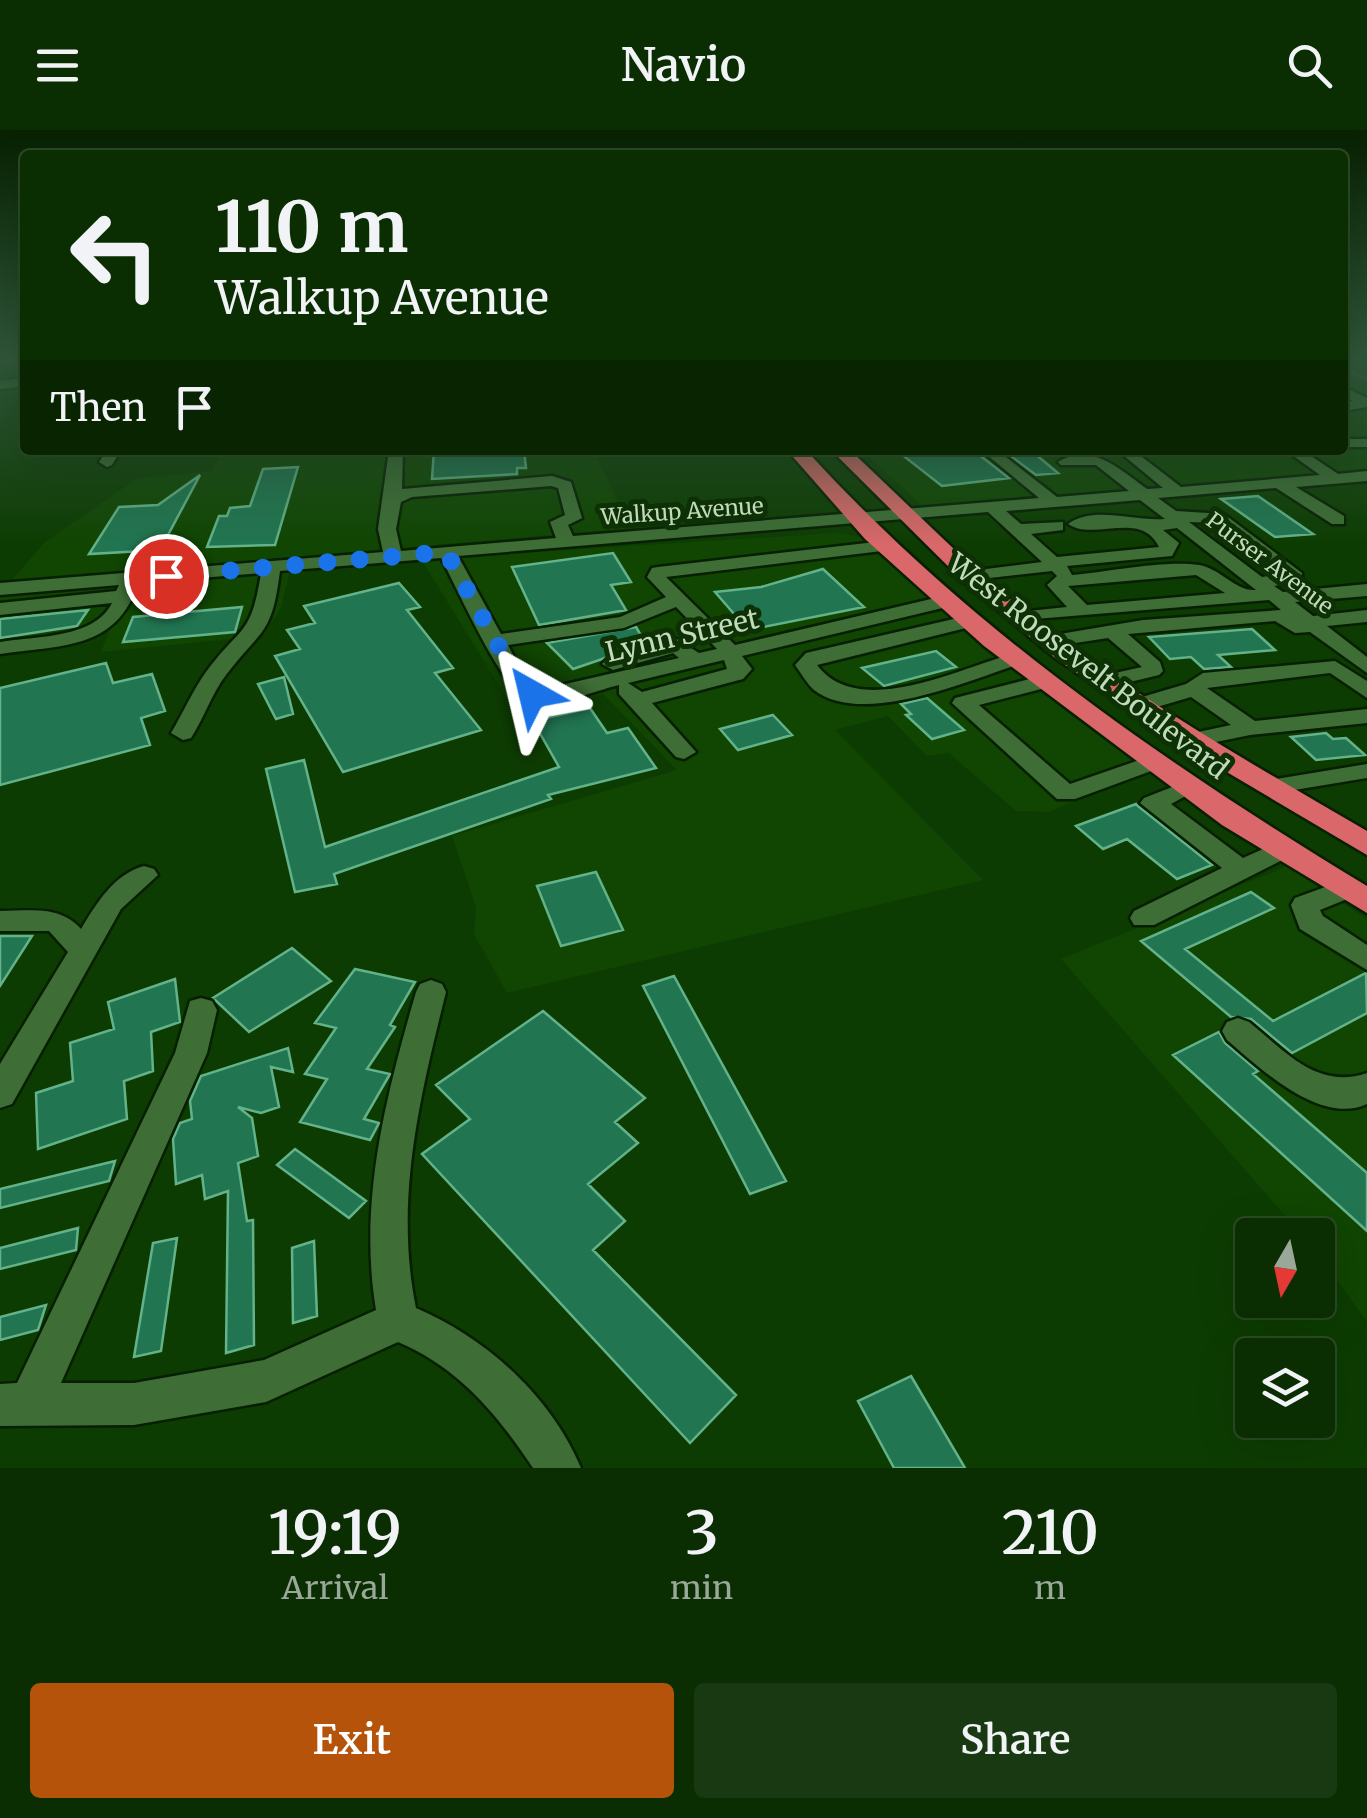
<!DOCTYPE html>
<html lang="en">
<head>
<meta charset="utf-8">
<style>
  body { margin:0; font-family:Merriweather,serif; background:#183911; color:#f1f3f6; height:100vh; display:flex; flex-direction:column; font-size:38px; white-space:nowrap }
  * { box-sizing:border-box; margin:0 }
  p { font-size:32px; color:#99a899 }
  .icon { flex:none; width:55px; height:55px; fill:none; stroke:currentColor; stroke-width:2; stroke-linecap:round; stroke-linejoin:round }
  .map { position:relative; height:1338px; overflow:hidden }
  .sheet { display:flex; flex-direction:column; background:#0a2d02; flex:1 }
  .sheet>* { flex:none }
  .top-card { position:absolute; left:20px; top:20px; width:1328px; height:305px; border-radius:10px; box-shadow:0 10px 40px #0002,0 0 0 2px #2a4924; background:#0a2d02; color:#f1f3f6; overflow:hidden }
  .needle { width:65px; rotate:189deg }
  .tools { position:absolute; left:1235px; top:1088px; display:grid; gap:20px }
  .tools a { display:grid; place-items:center; width:100px; height:100px; border-radius:10px; background:#0a2d02; box-shadow:0 10px 40px #0002,0 0 0 2px #2a4924; font-size:50px }
  .pin { position:absolute; display:grid; place-items:center; width:85px; height:85px; color:#fff; margin:-42px; border:5px solid #fff; border-radius:50%; box-shadow:0 2px 10px #0007 }
  .me { position:absolute; width:110px; margin:-55px; rotate:323deg; stroke-linejoin:round; filter:drop-shadow(0 0 8px #0008) }
  .turn { display:flex; align-items:center; gap:35px; height:210px; padding:0 30px; font-size:45px }
  .turn .icon { width:130px; height:130px; stroke-width:2.5 }
  .turn b { display:block; font-size:70px; line-height:85px }
  .then { display:flex; align-items:center; height:95px; padding:0 30px; background:#0003; gap:20px; font-size:38px }
  .eta { display:flex; justify-content:space-evenly; align-items:center; height:170px; text-align:center }
  .eta b { font-size:60px; font-weight:600; line-height:70px }
  .cta { display:flex; gap:20px; margin-top:auto; padding:20px 30px }
  .cta a { flex:1; height:115px; border-radius:10px; background:#b45309; color:#fff; font-size:40px; font-weight:600; line-height:115px; text-align:center }
  .cta a+a { background:#183911; color:#f1f3f6 }
  header { display:flex; justify-content:space-between; align-items:center; height:130px; padding:0 30px; background:#0a2d02; font-size:45px; font-weight:600 }
  .map>svg:first-child { display:block }
  .built { fill:#104502 }
  .lines { fill:none; stroke-linecap:round; stroke-linejoin:round }
  .stream { stroke:#5f4165; stroke-width:4 }
  .building { fill:#217551; stroke:#63b28a; stroke-width:2.5 }
  .minor-casing { stroke:#071f03; stroke-width:5 }
  .highway-casing { stroke:#071f03; stroke-width:5 }
  .minor { fill:#3e6d35; fill-rule:evenodd }
  .highway { fill:#da676a; fill-rule:evenodd }
  .route { stroke:#1a73e8; stroke-width:18; stroke-dasharray:0 32.4 }
  .labels { text-anchor:middle; dominant-baseline:central; stroke-width:10; stroke-linejoin:round; paint-order:stroke }
  .far-street-label { font-size:22px; fill:#c1dabb; stroke:#0d3005 }
  .street-label { font-size:28px; fill:#c1dabb; stroke:#0d3005 }
</style>
</head>
<body>
<header><svg class="icon" aria-label="menu" viewBox="0 0 24 24"><path d="M4 6h16M4 12h16M4 18h16"/></svg>Navio<svg class="icon" aria-label="search" viewBox="0 0 24 24"><circle cx="10" cy="10" r="6"/><path d="M15 15l6 6"/></svg></header>
<div class="map">
<svg width="1367" height="1338" viewBox="0 0 1367 1338">
  <rect width="100%" height="100%" fill="#0d3c02"/>
  <!-- built -->
  <path class="built" d="M1343,227H1367V342L922,376L862,320H1342Z
    M264,320H593L631,398L10,452L45,412L138,348L212,341L220,325Z
    M837,403L866,408L919,460L1018,542L1148,639L1049,682L1016,681L949,623L927,626L888,586L835,600L983,750L507,863L474,804L476,777L452,706L677,640L603,564L516,583L421,429Z
    M290,440L281,478L262,506L101,522L109,501L0,526V462Z
    M1287,736L1367,789V1192L1318,1123V1105H1302L1061,829Z"/>
  <g class="lines">
    <!-- stream -->
    <path class="stream" d="M1342,239L1367,249"/>
  </g>
  <!-- building -->
  <path class="building" d="M434,320H524L526,338H517V344L432,349Z
    M935,320H973L1009,348L942,356L901,324Z
    M1034,323L1058,343L1036,345L1008,324Z
    M298,337L275,415L207,417L219,386H227L230,378L250,376L263,339Z
    M200,345L160,420L89,424L119,377L158,375Z
    M1258,366L1313,404L1275,407L1221,369Z
    M613,423L631,452L611,455L626,480L539,495L512,437Z
    M823,439L864,477L748,500L715,462L761,457Z
    M399,453L420,477L407,480L453,538L435,543L481,600L343,642L275,526L300,519L287,500L315,493L304,476Z
    M242,477L235,502L123,512L133,487Z
    M88,480L77,496L0,508V489Z
    M636,497L646,514L573,539L547,513Z
    M1252,499L1275,520L1218,525L1231,537L1204,539L1191,527L1170,529L1149,507Z
    M936,521L956,537L884,556L862,538Z
    M106,533L113,553L152,544L165,581L141,588L150,615L0,655V558Z
    M284,547L293,584L276,589L258,554Z
    M927,568L964,600L932,609L906,585L911,584L901,574Z
    M590,578L607,603L628,598L656,638L548,665L551,669L334,744L337,754L295,762L266,639L304,630L325,717L559,637L533,591Z
    M773,585L792,605L738,620L720,599Z
    M1326,603L1333,609L1346,608L1365,625L1316,630L1291,607Z
    M1136,674L1138,676L1212,735L1177,749L1127,709L1103,719L1076,696Z
    M596,742L623,800L561,816L537,756Z
    M1251,762L1274,778L1185,819L1273,891L1366,843L1367,883L1292,923L1251,889L1231,887L1141,811Z
    M0,806H32L0,856Z
    M292,818L331,851L249,902L213,868Z
    M355,839L415,852L390,895L395,897L367,939L390,944L364,989L379,993L370,1010L300,992L327,949L305,944L336,898L315,893Z
    M674,846L786,1051L750,1064L643,856Z
    M175,849L180,892L151,902L153,941L124,951L127,989L38,1019L36,963L73,951L70,913L114,899L108,872Z
    M543,881L645,968L615,992L638,1013L588,1054L625,1091L593,1120L736,1265L690,1313L422,1024L470,989L436,955Z
    M1219,902L1225,913L1258,941L1253,944L1367,1043V1101L1173,925Z
    M288,918L293,942L271,937L279,977L261,983L238,977L252,988L258,1026L238,1033L247,1091L253,1090L254,1215L226,1223L228,1061L205,1069L202,1045L176,1054L173,1009L180,993L192,989L190,971L201,946Z
    M295,1019L366,1071L349,1088L277,1035Z
    M115,1031L109,1051L0,1078V1059Z
    M78,1098L76,1120L0,1139V1118Z
    M177,1108L161,1221L134,1227L153,1113Z
    M314,1111L317,1186L293,1193L292,1118Z
    M46,1175L38,1200L0,1210V1187Z
    M911,1246L965,1338H894L858,1271Z"/>
  <g class="lines">
    <defs>
      <path id="minor" d="M0,227H25V235H0Z
        M25,248V256L0,259V251Z
        M1342,256L1367,268V277L1342,281V273L1353,271L1342,265Z
        M1342,309H1367V317H1342Z
        M107,320H121L112,335L107,337L99,332Z
        M389,320H403L402,359L552,346L571,352L582,388L568,395L573,406L1039,368L981,320H997L1057,367L1129,361L1096,335H1061L1058,332C1091,311 1121,340 1147,359L1163,358L1117,320H1133L1181,357L1320,345L1285,320H1302L1338,344L1367,341V351L1296,357L1344,386V394H1332L1276,358L1158,368L1176,381L1224,384L1302,443V451L1274,456L1283,462L1367,454V466L1295,472L1313,486L1367,480V492L1327,496L1367,527V543L1310,502L1295,503L1275,491L1128,504L1160,532L1163,541L1159,545L1105,558L1097,557L1094,552L1097,547L1142,537L1108,508L1049,517L1042,515V507L1143,490L1281,480L1269,470L1010,491V483L1067,477L1047,455L1057,446L1052,441L963,451V443L970,441L1042,432L988,382L458,426L501,504L620,487L666,467L647,447L652,438L658,437L884,411L893,416L890,420L666,447L735,515L948,465L958,471L955,475L742,526L752,539L743,549L652,573L696,622L684,629L676,627L619,564V555C594,561 551,580 526,569C502,559 456,456 441,428L280,441C272,506 262,498 226,545C212,563 204,588 191,608L183,610L171,603C183,583 193,560 206,542C240,495 251,508 261,443L138,453C117,521 59,515 0,524V512C35,506 94,509 112,473L0,485V473L116,461L119,455L0,465V453L383,422L378,399ZM551,356L558,358L565,385L550,392L556,408L401,421L396,399L401,372L412,367ZM1140,370L1165,389C1135,392 1094,375 1068,394C1094,412 1141,379 1159,417L1057,427L1031,404L1063,400V392L1021,394L1006,381ZM1189,392L1214,393L1280,444L1262,447ZM1177,398L1256,460C1236,462 1220,438 1199,435C1163,430 1109,442 1072,445L1067,436L1172,426L1179,413L1163,400ZM1196,445L1225,463L1087,475L1068,456ZM676,477L717,519L699,523L677,509L606,530L602,534L613,540L673,523L679,528L548,558C525,557 518,533 508,515L624,498ZM724,530L727,539L642,562L628,553Z
        M971,485L981,491L978,495L817,535C859,591 961,537 1016,523L1026,529L1023,533C972,549 863,598 814,560C807,554 801,543 795,535L806,523Z
        M1335,531L1367,551V568L1330,543L1207,558L1255,591L1367,579V593L1250,605L1192,617L1184,615L1180,610L1184,605L1231,595L1191,567L1140,582L1129,575L1132,570L1186,554L1203,543Z
        M1045,545L1053,546L1056,551L1053,556L979,575L1070,654L1154,625L1162,627L1166,632L1162,637L1075,669H1057L952,573L955,568Z
        M1367,634V648L1270,664L1258,657L1270,650Z
        M1190,650L1202,657L1171,674L1243,728L1283,710L1296,719L1292,725L1154,795H1134L1130,788L1134,781L1222,738L1140,673L1144,668Z
        M144,736L154,739L158,745L121,779L12,974L0,978V934L68,822L49,801H0V781C32,781 59,775 81,799C96,774 114,744 144,736Z
        M1347,749L1357,751L1361,758L1357,765L1320,780L1323,786L1367,815V840L1300,799L1291,775L1295,768Z
        M431,850L442,854L446,862C420,966 394,1071 416,1178C486,1208 551,1266 581,1338H533C497,1284 459,1238 398,1212L266,1272L134,1295L0,1296V1254L17,1253L175,923L190,871L201,868L212,871L217,880L207,923L61,1253H134L264,1230L376,1180C358,1071 386,966 416,862L420,854Z
        M1238,888L1249,892C1286,922 1317,960 1367,943V974C1320,996 1260,938 1227,910L1222,901L1227,892Z"/>
      <path id="highway" d="M787,320H806C966,496 1164,633 1367,756V783L1222,695L984,516L865,409Z
        M831,320H850C910,376 967,435 1031,486C1136,568 1252,634 1367,701V725L1181,615L1055,528L967,455Z"/>
    </defs>
    <!-- minor casing -->
    <use href="#minor" class="minor-casing"/>
    <!-- highway casing -->
    <use href="#highway" class="highway-casing"/>
    <!-- minor -->
    <use href="#minor" class="minor"/>
    <!-- highway -->
    <use href="#highway" class="highway"/>
  </g>
  <!-- sky -->
  <linearGradient id="sky" x2="0" y2="1"><stop stop-color="#072101"/><stop offset="0.55" stop-color="#2f5639"/><stop offset="1" stop-color="#2f5639" stop-opacity="0"/></linearGradient>
  <rect width="1367" height="415" fill="url(#sky)"/>
  <g class="lines">
    <!-- route -->
    <path class="route" d="M166,446L446,422L518,551L532,564"/>
  </g>
  <g class="labels">
    <!-- far-street labels -->
    <g class="far-street-label">
      <text transform="translate(682 381) rotate(-4)">Walkup Avenue</text>
      <text transform="translate(1270 433) rotate(37)">Purser Avenue</text>
    </g>
    <!-- street labels -->
    <g class="street-label">
      <text transform="translate(682 505) rotate(-13)">Lynn Street</text>
      <text transform="translate(1088 536) rotate(38)">West Roosevelt Boulevard</text>
    </g>
  </g>
</svg>
<div class="tools">
<a><svg class="needle" viewBox="-14 -14 28 28"><path d="M0-13l5 13h-10z" fill="#e53935"/><path d="M0 13l5-13h-10z" fill="#99a899"/></svg></a>
<a><svg class="icon" aria-label="layers" viewBox="0 0 24 24"><path d="M12 4l9 5-9 5-9-5zM3 14l9 5 9-5"/></svg></a>
</div>
<div class="pin" style="left:166px;top:446px;background:#d93025"><svg class="icon" aria-label="arrive" viewBox="0 0 24 24"><path d="M6 21V4h12l-3 4 3 4H6"/></svg></div>
<svg class="me" style="left:532px;top:564px" viewBox="-20 -20 40 40"><path d="M0-17L14 15 0 8-14 15z" fill="#1a73e8" stroke="#fff" stroke-width="4"/></svg>
<div class="top-card">
<div class="turn"><svg class="icon" aria-label="left" viewBox="0 0 24 24"><path d="M17 20v-9H6M10 6l-5 5 5 5"/></svg><div><b>110 m</b>Walkup Avenue</div></div>
<div class="then">Then<svg class="icon" aria-label="arrive" viewBox="0 0 24 24"><path d="M6 21V4h12l-3 4 3 4H6"/></svg></div>
</div>
</div>
<section class="sheet">
<div class="eta">
<div><b>19:19</b><p>Arrival</p></div>
<div><b>3</b><p>min</p></div>
<div><b>210</b><p>m</p></div>
</div>
<div class="cta"><a>Exit</a><a>Share</a></div>
</section>
</body>
</html>
